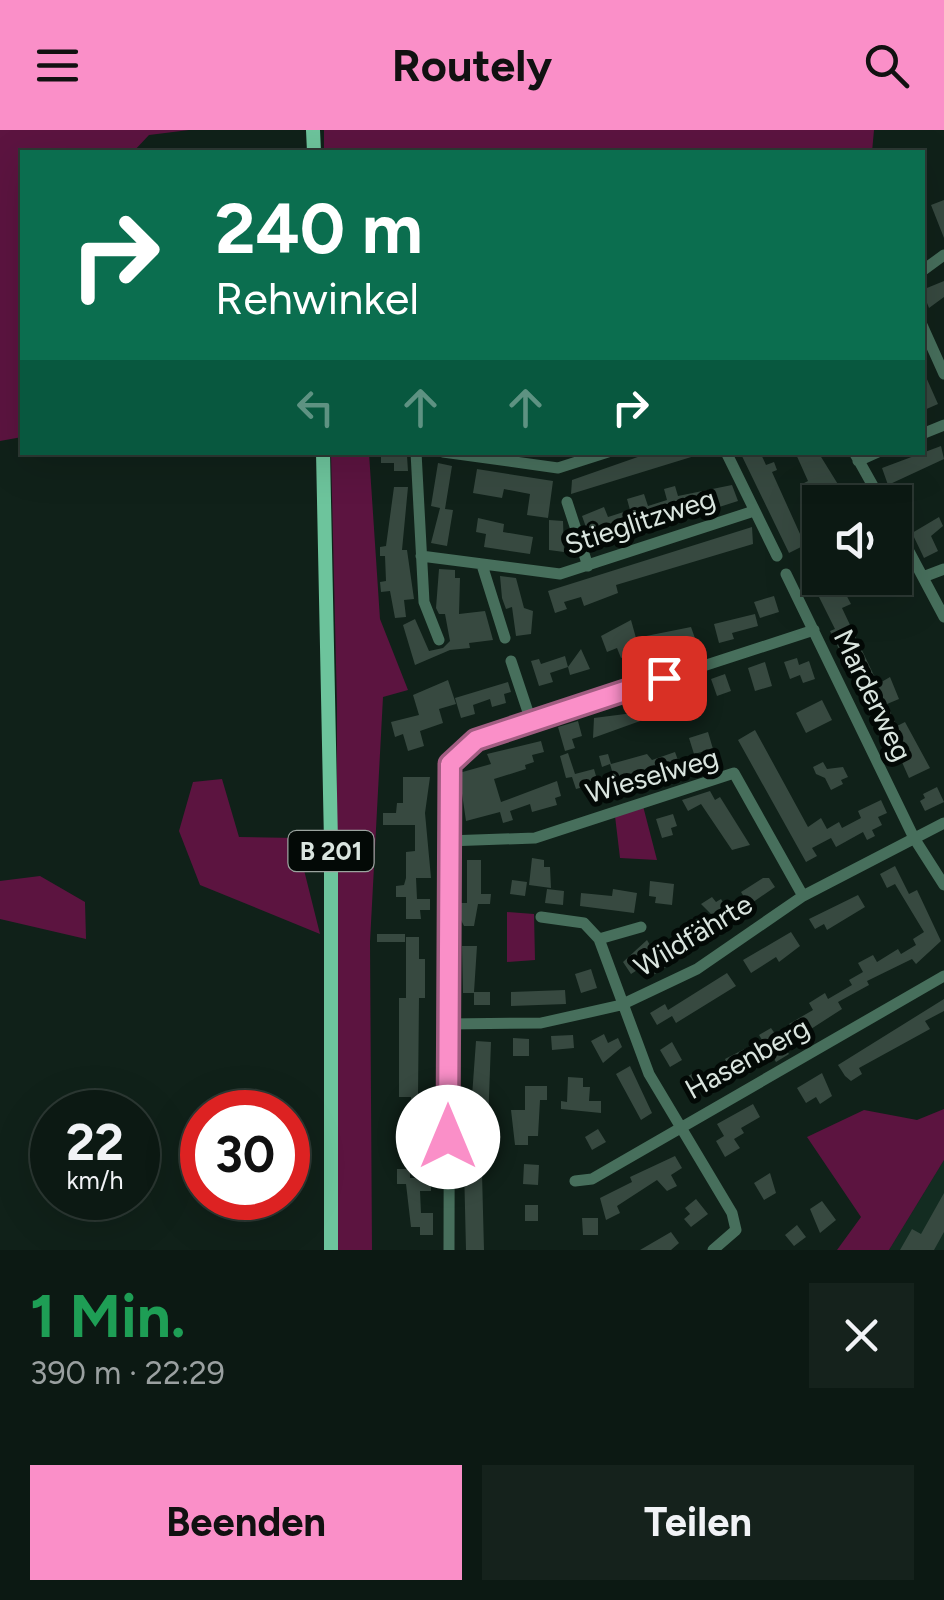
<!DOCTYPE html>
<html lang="de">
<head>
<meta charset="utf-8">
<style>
  body { margin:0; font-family:Figtree,sans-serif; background:#15221c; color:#f1f3f6; height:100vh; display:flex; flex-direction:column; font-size:38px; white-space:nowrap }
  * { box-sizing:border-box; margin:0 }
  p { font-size:32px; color:#9aa0a0 }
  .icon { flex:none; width:55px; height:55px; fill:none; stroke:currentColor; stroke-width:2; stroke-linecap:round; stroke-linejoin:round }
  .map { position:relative; height:1120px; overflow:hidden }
  .details { display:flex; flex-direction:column; background:#0c1913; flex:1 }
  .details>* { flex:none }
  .hud { position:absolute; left:20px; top:20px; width:905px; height:305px; border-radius:0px; box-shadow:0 10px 40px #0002,0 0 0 2px #2c3833; background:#0b6e4f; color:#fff; overflow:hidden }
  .buttons { position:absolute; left:802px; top:355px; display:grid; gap:20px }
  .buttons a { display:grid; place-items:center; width:110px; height:110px; border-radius:0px; background:#0c1913; box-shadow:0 10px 40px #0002,0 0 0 2px #2c3833; font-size:50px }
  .speed { position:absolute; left:30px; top:960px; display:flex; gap:20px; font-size:50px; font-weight:700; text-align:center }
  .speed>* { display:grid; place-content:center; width:130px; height:130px; border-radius:50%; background:#0c1913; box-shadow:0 10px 40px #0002,0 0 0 2px #2c3833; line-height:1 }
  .speed small { font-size:25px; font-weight:400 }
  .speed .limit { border:15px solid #d22; background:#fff; color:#111 }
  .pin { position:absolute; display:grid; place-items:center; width:85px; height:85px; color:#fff; margin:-42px; border-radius:20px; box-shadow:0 5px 15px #0006 }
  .me { position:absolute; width:110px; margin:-55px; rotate:0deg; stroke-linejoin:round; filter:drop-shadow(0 0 8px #0008) }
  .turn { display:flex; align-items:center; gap:35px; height:210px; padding:0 30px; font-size:45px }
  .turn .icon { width:130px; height:130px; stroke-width:2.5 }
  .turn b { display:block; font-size:70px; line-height:85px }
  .lanes { display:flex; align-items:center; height:95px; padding:0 30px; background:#0003; justify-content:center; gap:50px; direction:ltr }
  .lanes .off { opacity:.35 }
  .round { display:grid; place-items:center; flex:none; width:105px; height:105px; border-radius:0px; background:#15221c }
  .summary { display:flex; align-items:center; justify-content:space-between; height:170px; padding:0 30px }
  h1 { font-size:60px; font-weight:700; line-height:75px; color:#1e9e55 }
  .primary-button { display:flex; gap:20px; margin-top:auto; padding:20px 30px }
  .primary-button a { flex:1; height:115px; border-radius:0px; background:#fa8fc8; color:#111; font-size:40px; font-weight:700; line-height:115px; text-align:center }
  .primary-button a+a { background:#15221c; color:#f1f3f6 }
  header { display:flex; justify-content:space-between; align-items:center; height:130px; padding:0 30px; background:#fa8fc8; color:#111; font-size:45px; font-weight:700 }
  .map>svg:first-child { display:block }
  .built { fill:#132c21 }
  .green { fill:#5c1440 }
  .building { fill:#374940 }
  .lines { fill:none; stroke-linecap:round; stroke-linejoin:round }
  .minor { stroke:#476f5c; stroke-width:11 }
  .major { stroke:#6dc49c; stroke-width:14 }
  .route-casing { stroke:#a25d82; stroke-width:25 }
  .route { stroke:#fa8fc8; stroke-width:18 }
  .labels { text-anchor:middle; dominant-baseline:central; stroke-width:10; stroke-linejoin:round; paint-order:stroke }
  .shield { fill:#030906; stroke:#9aa39e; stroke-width:2.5 }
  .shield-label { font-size:25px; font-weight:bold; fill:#dae5df }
  .street-label { font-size:28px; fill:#dae5df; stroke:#030906 }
</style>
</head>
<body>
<header><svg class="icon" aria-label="menu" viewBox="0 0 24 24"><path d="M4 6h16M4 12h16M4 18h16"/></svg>Routely<svg class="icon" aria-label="search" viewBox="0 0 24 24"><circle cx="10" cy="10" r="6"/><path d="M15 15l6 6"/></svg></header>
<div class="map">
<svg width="944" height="1120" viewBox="0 0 944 1120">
  <rect width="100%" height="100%" fill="#102119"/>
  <!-- built -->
  <path class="built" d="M944,1030V1120H889Z"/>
  <!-- green -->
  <path class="green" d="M0,0H189L149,5L133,22H22V307L0,311Z
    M324,0H874L872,22H324Z
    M331,323H369L380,489L408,560L383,567L370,812L372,1120H336L337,576Z
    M222,649L239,707L296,708L320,804L200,755L179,701L193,652Z
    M643,676L657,730L620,728L615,686Z
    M40,746L85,772L86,809L0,789V751Z
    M507,782L534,784L535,830L507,832Z
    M944,979V1030L889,1120H837L861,1087L807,1007L864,980L917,990Z"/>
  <!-- building -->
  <path class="building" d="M944,70V108L931,75Z
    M944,151V167L929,178L922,160Z
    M922,238L938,274L922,281Z
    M941,316L944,329L888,355L882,338Z
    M381,322L407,326L408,341H394V333H381Z
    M652,322L701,324L571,364L572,350Z
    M740,322H760L766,335L774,332L777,340L772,342L805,415L789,423Z
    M795,322H818L844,364L828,372H822L818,364L808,367L802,354L808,351Z
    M438,333L452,336L445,379L453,380L447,416L431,413L440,378L431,376Z
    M477,339L553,351L548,388L527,385L530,364L504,359L502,368L473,363Z
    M732,355L738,371L619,409L614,394L605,412L601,408L591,411L582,386L604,377L608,387L630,380L627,369L644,364L648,376L667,370L664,359L675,356L678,366Z
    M394,357H408L402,420H407L414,469L404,470L406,487L395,488L390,461L381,462L380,452L386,451L385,426H380V417L386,416Z
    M939,387L943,396L931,406L938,421L924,428L912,403Z
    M478,388L504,394L503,402L533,407L530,424L484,417L486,404L476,402Z
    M549,390L563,391L564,422L549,420Z
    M752,397L753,414L616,455L618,463L584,476L581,467L564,472L567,479L555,483L548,461Z
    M439,439L455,440V448H460L459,484L485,481L493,510L469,513L470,518L450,520L415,535L403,495L415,489L429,521L443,518L450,511L445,484H439L436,478Z
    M820,444V448H857L841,455L851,474L842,478L878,554L890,547L899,569L887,574L890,581L897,596L905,592L930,638L909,648L881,585L859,559L830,501L835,499L810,449Z
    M500,446L516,448L524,478L533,481L531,504L516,506L512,477L506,479L502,468Z
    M774,466L779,482L760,488L754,472Z
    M755,484L758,496L732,503L734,509L719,513L714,494Z
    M631,490L636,508L691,497L697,514L681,519L678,512L652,520L654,527L644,530L641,521L621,528L617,518L607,522L601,506Z
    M581,519L590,539L570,545L568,537L550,543L553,552L539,556L531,531L539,529L541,534L565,526L568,537Z
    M797,528L799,535L809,531L815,549L803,553L800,545L790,549L784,532Z
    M765,532L772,556L755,561L748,538Z
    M725,544L731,561L717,566L711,549Z
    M448,550L456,574L439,579L443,593L420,601L424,616L408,621L403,604L395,607L391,592L419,585L413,565Z
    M508,552L511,562L504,564L506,573L492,577L490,569L473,575L475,584L461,588L455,568Z
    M692,556L697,573L673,580L668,566Z
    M649,569L654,586L593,608L594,588L633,583L631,574Z
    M822,570L832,590L806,603L796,583Z
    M578,591L582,606L572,609L575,618L565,621L558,597Z
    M755,600L808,697L821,688L827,699L839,692L842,698L861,688L858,681L881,670L887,683L878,687L882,695L872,700L875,706L867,710L863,702L836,717L831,708L812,718L817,726L806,732L738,610Z
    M708,602L713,619L694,624L689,608Z
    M541,611L544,622L532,625L534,632L525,635L526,639L494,649L501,672L557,651L561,666L555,668L557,675L532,682L530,674L510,681L513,690L503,693L500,682L466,691L459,643L491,634L487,624Z
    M675,622L682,641L669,645L663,635L638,645L640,651L617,658L610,634L602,637L599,626L608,624L611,634L647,624L652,630Z
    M568,623L575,644L594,639L598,653L576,659L572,647L566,648L560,626Z
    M823,632L827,639L843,637L848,647L841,650L843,654L831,660L825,648L816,644L813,637Z
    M403,647H430L425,683L431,748H416L417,769H430V780H420L421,789H406V767H396V756L404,755L406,748V722L415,721V695H383V683H396L397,673H403Z
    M937,657L944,672L925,681L920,671L925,668L923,664Z
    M710,661L715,670L720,667L750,715L732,720L701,674L688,681L682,670Z
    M673,684L677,696L671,698L673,705L662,708L656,689Z
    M532,728L544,730V737H550L551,758L529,755Z
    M467,730H481V764H491L490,774H478L474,796H464L460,788L461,773H467Z
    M895,736L909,764L917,760L941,811L916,834L912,829L867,851L869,855L838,872L842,879L797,908L789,894L813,880L809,873L825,863L828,869L852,855L849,850L863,842L858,833L873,825L877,832L898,819L901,824L916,815L913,809L924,802L895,754L887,758L880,744Z
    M763,748H769L775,757L749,775L741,762Z
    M512,750L527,752L525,766L510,764Z
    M650,751L674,754L672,775L655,773L656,767L649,766Z
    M547,759L564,761L563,775L545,773Z
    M613,759L637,763L634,783L580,776L581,763L612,766Z
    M858,765L865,777L827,800L824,794L815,799L809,789Z
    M712,767L716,772L721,769L729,782L717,790L701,774Z
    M696,795L703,805L690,815L682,805Z
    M791,802L800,816L779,832L776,827L751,843L743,830Z
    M377,804H405V812H377Z
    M406,807H419V829H425V868H419L418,967H432V986H411V967H399V868H406Z
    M647,810L657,827L671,818L678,830L648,848L642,837L631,844L623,832Z
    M462,816H477L474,862H490V875H474V863H463Z
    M591,839L597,858L581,863L575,844Z
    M727,843L736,856L676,893L672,886L657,895L650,883L665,874L668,880Z
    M565,860L566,874L511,876V862Z
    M944,869V881L925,891L930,899L859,938L862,944L851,951L845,946L838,935Z
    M771,898L789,924L776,932L770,922L732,943L725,929L762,910L759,905Z
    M604,904L608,913L618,908L622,917L603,933L591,911Z
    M573,905L574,918L552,920L551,906Z
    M513,908L529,909V926H513Z
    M476,911L491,912L488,994L486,1005H481L484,1120H466L463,994H470Z
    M672,912L682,930L670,937L660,920Z
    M630,936L652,983L641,990L616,944Z
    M693,943L700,956L688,963L681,951Z
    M822,943L832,966L820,974L816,967L806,973L797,958Z
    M568,947L583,948V957H590L589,971H601V983L561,979V971L567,972Z
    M525,956H547V970H540L538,1006H528V1015H515L511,980H525Z
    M753,974L760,987L741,998L744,1003L734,1009L740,1018L725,1027L716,1011L724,1006L717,994Z
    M598,999L606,1012L592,1020L585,1007Z
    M415,1004H432V1026H414Z
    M675,1026L682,1038L671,1045L677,1056L667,1061L657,1050L617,1076L620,1083L606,1090L600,1068L632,1052L630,1047Z
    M524,1034L539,1035L538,1055L523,1054Z
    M397,1039H410V1048H431V1061H420L421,1083H433V1105H420V1097H411L406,1054H397Z
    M770,1043L776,1063L764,1070L754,1053Z
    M944,1063V1102L934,1120H900L912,1099L921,1104Z
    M696,1069L708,1084L691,1097L684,1089L690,1084L685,1078Z
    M822,1071L836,1090L820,1103L810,1079Z
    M525,1075H538V1091H525Z
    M582,1088H598V1105H583Z
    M797,1095L806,1107L794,1116L785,1105Z
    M671,1102L679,1113L671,1120H640Z"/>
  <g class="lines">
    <!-- minor -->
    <path class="minor" d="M922,141L944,125
      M922,195L944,244
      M922,304L944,295
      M416,322L424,472L439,510
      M443,322L558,338L608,322
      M726,322L777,426
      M854,322L882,372
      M858,331L878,322
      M567,372L588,436
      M895,395L944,487
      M421,426L560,444L754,381
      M482,435L505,508
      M786,444L914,708L944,755
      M923,447L944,439
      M511,531L531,591
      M447,711L535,708L734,643L803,766
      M541,787L584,793L599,809L641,797
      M599,809L649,944L732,1083L736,1100L713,1120
      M448,894L541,893L621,875L697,839L803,766L944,693
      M575,1051L592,1049L944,846
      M449,1120L450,634L476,610L814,500"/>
    <!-- major -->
    <path class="major" d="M313,0L314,22
      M323,322L331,712V1120"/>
  </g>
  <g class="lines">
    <defs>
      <path id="route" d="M448,1007L450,634L476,610L664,548"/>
    </defs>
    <!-- route casing -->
    <use href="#route" class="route-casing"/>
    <!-- route -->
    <use href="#route" class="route"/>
  </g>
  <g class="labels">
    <!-- shield labels -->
    <rect class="shield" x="288.5" y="701" width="85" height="40" rx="8"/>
    <g class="shield-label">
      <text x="331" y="721">B 201</text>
    </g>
    <!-- street labels -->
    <g class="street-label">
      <text transform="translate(640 391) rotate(-18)">Stieglitzweg</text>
      <text transform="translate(873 565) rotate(64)">Marderweg</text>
      <text transform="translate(652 645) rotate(-16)">Wieselweg</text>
      <text transform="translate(693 805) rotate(-31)">Wildfährte</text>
      <text transform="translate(747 928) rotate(-29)">Hasenberg</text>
    </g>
  </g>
</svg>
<div class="buttons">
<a><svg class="icon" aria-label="sound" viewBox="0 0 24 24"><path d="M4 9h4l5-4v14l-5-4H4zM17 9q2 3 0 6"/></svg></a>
</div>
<div class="speed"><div>22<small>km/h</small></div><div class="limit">30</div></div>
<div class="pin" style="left:664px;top:548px;background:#d93025"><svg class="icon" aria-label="arrive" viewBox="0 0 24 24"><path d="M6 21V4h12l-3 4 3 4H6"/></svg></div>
<svg class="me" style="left:448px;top:1007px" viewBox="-20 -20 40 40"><circle r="19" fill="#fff"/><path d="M0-13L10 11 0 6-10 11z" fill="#fa8fc8"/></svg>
<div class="hud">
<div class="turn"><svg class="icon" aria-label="right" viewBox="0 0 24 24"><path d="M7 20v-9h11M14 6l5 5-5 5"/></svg><div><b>240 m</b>Rehwinkel</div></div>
<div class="lanes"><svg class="icon off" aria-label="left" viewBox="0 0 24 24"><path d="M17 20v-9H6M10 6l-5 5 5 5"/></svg><svg class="icon off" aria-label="ahead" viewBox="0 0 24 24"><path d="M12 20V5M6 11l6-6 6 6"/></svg><svg class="icon off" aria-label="ahead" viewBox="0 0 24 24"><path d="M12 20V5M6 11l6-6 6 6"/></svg><svg class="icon" aria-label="right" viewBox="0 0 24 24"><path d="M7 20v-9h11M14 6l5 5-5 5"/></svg></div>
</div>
</div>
<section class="details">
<div class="summary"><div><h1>1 Min.</h1><p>390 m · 22:29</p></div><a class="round"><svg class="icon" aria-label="close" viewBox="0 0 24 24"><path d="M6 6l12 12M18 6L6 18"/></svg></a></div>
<div class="primary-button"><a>Beenden</a><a>Teilen</a></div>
</section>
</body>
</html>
